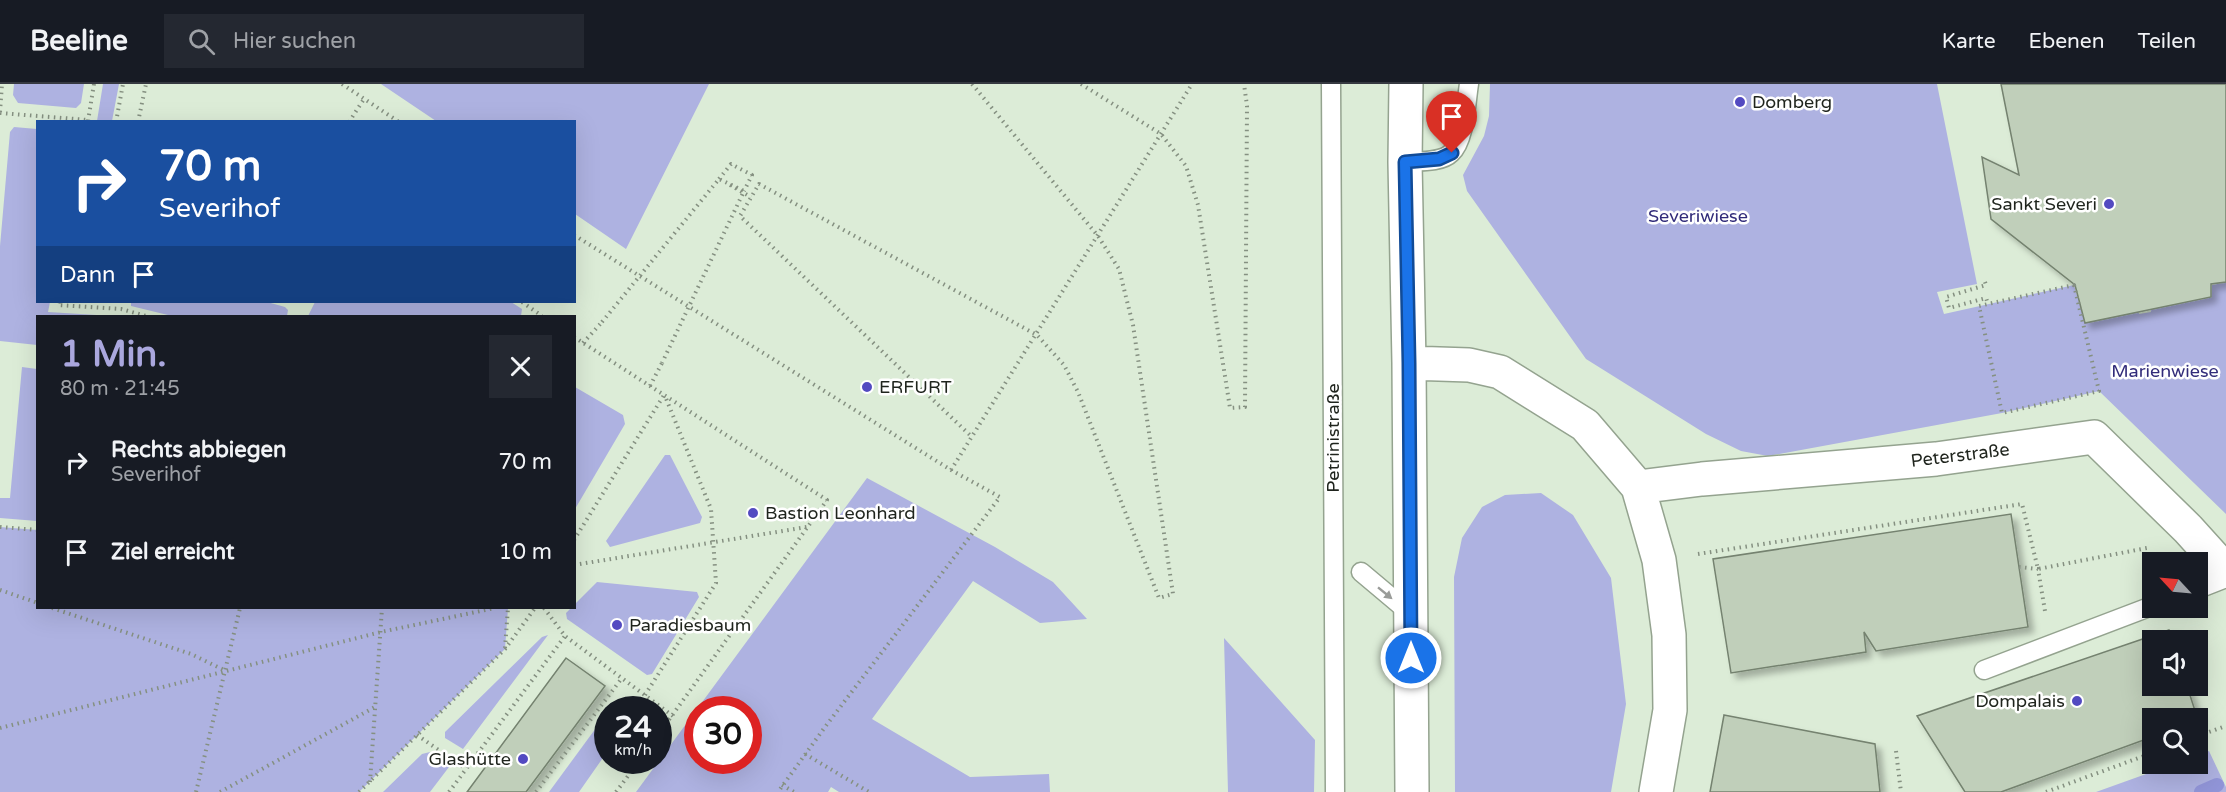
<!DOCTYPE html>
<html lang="de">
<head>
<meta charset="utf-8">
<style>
  body { margin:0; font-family:"Varela Round",sans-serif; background:#242831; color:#f1f3f6; height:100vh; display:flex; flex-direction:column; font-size:22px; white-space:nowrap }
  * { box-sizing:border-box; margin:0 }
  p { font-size:20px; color:#9ea1a6 }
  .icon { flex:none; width:33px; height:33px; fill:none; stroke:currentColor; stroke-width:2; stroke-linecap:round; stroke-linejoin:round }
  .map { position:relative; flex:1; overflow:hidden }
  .panel { position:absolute; left:36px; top:231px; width:540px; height:294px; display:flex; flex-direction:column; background:#171b24; border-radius:0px; box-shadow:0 6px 24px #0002 }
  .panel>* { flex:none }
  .guide { position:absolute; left:36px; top:36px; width:540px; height:183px; border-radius:0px; box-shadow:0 6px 24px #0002; background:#1a4fa0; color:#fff; overflow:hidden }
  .needle { width:39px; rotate:296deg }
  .buttons { position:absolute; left:2142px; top:468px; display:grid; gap:12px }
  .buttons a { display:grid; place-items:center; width:66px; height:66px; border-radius:0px; background:#171b24; box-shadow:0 6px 24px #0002; font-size:30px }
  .speed { position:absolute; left:594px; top:612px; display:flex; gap:12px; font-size:30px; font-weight:700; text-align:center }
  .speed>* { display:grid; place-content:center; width:78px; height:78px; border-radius:50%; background:#171b24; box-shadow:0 6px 24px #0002; line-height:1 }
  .speed small { font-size:15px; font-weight:400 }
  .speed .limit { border:9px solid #d22; background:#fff; color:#111 }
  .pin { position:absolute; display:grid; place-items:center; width:51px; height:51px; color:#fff; margin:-62px -26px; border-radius:50% 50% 50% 0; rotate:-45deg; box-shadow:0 0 6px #0007 }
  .pin .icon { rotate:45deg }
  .me { position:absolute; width:66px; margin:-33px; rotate:0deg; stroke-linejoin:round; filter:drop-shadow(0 0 4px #0008) }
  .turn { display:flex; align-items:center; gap:21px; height:126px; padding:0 24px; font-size:27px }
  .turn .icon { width:78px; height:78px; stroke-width:2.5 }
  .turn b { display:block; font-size:42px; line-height:51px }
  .then { display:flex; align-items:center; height:57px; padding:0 24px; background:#0003; gap:12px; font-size:22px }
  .round { display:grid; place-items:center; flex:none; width:63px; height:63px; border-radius:0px; background:#242831 }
  .overview { display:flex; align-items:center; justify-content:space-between; height:102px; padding:0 24px }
  h1 { font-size:36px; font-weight:700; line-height:45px; color:#aaa7de }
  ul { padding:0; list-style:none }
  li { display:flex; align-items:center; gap:18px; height:90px; padding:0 24px }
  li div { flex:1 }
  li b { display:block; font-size:22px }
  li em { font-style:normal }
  header { display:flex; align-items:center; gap:36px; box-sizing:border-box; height:84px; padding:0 30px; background:#171b24; border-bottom:2px solid #363941 }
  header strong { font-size:28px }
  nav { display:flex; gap:33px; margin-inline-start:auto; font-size:21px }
  .search { width:420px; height:54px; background:#242831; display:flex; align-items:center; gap:15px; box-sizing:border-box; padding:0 21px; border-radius:0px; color:#9ea1a6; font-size:22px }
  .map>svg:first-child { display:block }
  .green { fill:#aeb2e1; fill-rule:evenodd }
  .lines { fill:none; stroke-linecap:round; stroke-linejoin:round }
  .stream { stroke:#9195d8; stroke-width:14 }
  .building { fill:#c0cfba; stroke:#74826f; stroke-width:1.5; filter:url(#shadow) }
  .lane-casing { stroke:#94a38f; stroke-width:21 }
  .street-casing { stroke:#94a38f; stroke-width:36 }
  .path { stroke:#859081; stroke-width:4; stroke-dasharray:1.5 4.5; stroke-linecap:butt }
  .lane { stroke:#fff; stroke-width:18 }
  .street { stroke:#fff; stroke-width:33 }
  .path-bridge { stroke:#859081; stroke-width:4; stroke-dasharray:1.5 4.5; stroke-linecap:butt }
  .oneway { fill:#9a9c99 }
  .route-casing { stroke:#114b97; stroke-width:15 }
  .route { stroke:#1a73e8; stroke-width:10 }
  .poi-dot { fill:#534ac1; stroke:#fff; stroke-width:2 }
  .labels { text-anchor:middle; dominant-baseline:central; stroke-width:5; stroke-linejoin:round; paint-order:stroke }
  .poi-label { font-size:18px; fill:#1f241d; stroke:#fff; text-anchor:start }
  .park-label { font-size:18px; fill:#322c7a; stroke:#fff }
  .street-label { font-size:18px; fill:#1f241d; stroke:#fff }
</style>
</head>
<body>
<header>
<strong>Beeline</strong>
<div class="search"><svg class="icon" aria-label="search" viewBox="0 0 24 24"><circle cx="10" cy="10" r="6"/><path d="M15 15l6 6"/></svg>Hier suchen</div>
<nav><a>Karte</a><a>Ebenen</a><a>Teilen</a></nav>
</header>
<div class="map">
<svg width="2226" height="708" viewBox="0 0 2226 708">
  <defs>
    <filter id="shadow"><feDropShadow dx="5.5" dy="5.5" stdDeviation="3" flood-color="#0004"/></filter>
  </defs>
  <rect width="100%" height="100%" fill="#dcecd7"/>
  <!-- green -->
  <path class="green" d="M14,0H84L81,19L76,24L18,19L13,11Z
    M103,0H119L112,37H97Z
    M381,0H709L626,165L575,130L574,38L436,37Z
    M1490,0H1937L1977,200L1937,208L1944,230L2074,201L2085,239L2094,237L2136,218L2139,230L2151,228L2148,215L2197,204L2200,216L2211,213L2212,201L2226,198V430L2099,307L2002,329L1768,372L1741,367L1706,350L1586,275L1467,107L1463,91L1484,52L1489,32Z
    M14,43L37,45L38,218H50L48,228L113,232H38L37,261L0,257V162L10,48Z
    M131,218H267L285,223L288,226L287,232H172L131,222Z
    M315,218H511L522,225L521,232H308Z
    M22,283L37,285L36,412L37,413V437L0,434V414H10Z
    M575,303L623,331L625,340L575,425Z
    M665,371H670L702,433L700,439L610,463L606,457Z
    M867,394L995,463L1053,498L1087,535L1040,539L973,497L872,635L970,693L1049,690L1050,708H839L831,703L828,708H636ZM698,626H748V676H698Z
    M1541,409L1573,431L1611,494L1626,620L1611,708H1455L1454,493L1462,454L1482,423L1505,411Z
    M0,443L37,446L38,524H508L505,565L359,708H0Z
    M597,498L697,508L699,513L652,590L647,591L567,535L566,529L571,524H574L575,520Z
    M548,551L463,665L445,654V648L542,553Z
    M1224,554L1315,656L1314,708H1228Z
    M607,629V668L579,708H549Z
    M2209,667L2226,703V708H2096L2174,680H2198V671Z
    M430,668L449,683L430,708H383L422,670Z"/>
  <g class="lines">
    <!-- stream -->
    <path class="stream" d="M2201,708L2217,701"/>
  </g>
  <!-- building -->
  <path class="building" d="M2001,0H2226V198L2211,200V213L2085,239L2075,201L1991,135L1982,73L2019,91Z
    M2011,430L2028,543L1876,567L1864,548L1866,568L1731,589L1713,475Z
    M2169,546L2173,556H2152V602H2187L2198,636L2152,634V653L2001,708H1965L1917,632Z
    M566,574L605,602L567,653L526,708H467Z
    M1724,631L1875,660L1880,708H1710Z"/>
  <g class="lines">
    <defs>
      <path id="lane" d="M1331,0L1335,708
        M1405,78C1418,77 1441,79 1451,69C1465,57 1466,18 1469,0
        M1361,488L1411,530
        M2198,505L2226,494
        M1984,586L2152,522"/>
      <path id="street" d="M1406,0L1405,78L1409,279L1412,708
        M1409,279L1469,281L1500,288L1585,341L1638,403L1659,476L1669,551L1670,626L1656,708
        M1638,403L1702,395L1936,375L2094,353L2188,445L2226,487"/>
    </defs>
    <!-- lane casing -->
    <use href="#lane" class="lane-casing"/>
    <!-- street casing -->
    <use href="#street" class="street-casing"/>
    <!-- path -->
    <path class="path" d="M342,0L399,38
      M972,0L1098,152L1119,185L1133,241L1173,510L1159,514L1078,308L1064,281L1037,251L759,100L740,132L972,353
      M1081,0L1161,50L1186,82L1198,121L1230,324L1245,323L1247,22L1244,0
      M0,28L2,0
      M0,29L88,36
      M88,37L94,0
      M116,38L123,0
      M138,38L146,0
      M349,38L364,15
      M719,95L731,80L752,91L744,107
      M730,101L751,113
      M574,151L951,386L1000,413L825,643L778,708
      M1985,198L1986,201L1946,213L1949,224L1986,214L1988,220
      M2074,201L2099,307L2002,329L1979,222Z
      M59,218L58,221L121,225L146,232
      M522,218L542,232
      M574,253L827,416L658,651
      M583,259L602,238
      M650,302L662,279
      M951,386L1192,0
      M0,443L38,446
      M574,456L664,311
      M1698,470L2022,420L2038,485L2147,464
      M574,481L807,443
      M2019,483L2038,485L2045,527
      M0,506L38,519
      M52,524L191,570L226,587
      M544,524L565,552L673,632
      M505,564L508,524
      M645,611L716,499L711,425L665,312
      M0,644L381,548L495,524
      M417,651L466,685
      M2198,652L2226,642
      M1896,667L1901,708
      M805,670L869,708
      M370,698L382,524
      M782,701L794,708
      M196,708L240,524
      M220,708L375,623
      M359,708L505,565L535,524
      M449,708L565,552
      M536,708L622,594
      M616,708L640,676
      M2046,708L2152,669"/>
    <!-- lane -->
    <use href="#lane" class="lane"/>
    <!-- street -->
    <use href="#street" class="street"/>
    <!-- path-bridge -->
    <path class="path-bridge" d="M602,238L719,95L744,107L662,279"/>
  </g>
  <!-- one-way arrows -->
  <defs><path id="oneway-solid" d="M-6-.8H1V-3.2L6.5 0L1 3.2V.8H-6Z" transform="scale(1.5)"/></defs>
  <use class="oneway" href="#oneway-solid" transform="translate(1385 509) rotate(39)"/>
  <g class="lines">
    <defs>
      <path id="route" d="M1411,574L1409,279L1405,78L1439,75L1452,69"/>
    </defs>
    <!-- route casing -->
    <use href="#route" class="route-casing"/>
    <!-- route -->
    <use href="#route" class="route"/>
  </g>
  <!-- markers -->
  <g class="poi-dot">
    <circle cx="1740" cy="18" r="6"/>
    <circle cx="2109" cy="120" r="6"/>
    <circle cx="867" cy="303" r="6"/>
    <circle cx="753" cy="429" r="6"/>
    <circle cx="617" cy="541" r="6"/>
    <circle cx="2077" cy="617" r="6"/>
    <circle cx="523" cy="675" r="6"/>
  </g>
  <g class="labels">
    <!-- poi labels -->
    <g class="poi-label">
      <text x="1752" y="18">Domberg</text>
      <text x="2097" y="120" text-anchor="end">Sankt Severi</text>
      <text x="879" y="303">ERFURT</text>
      <text x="765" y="429">Bastion Leonhard</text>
      <text x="629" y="541">Paradiesbaum</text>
      <text x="2065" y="617" text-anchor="end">Dompalais</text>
      <text x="511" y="675" text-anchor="end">Glashütte</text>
    </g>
    <!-- park labels -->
    <g class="park-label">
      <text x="1698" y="132">Severiwiese</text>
      <text x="2165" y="287">Marienwiese</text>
    </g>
    <!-- street labels -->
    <g class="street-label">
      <text transform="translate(1333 354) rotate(-90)">Petrinistraße</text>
      <text transform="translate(1960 371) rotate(-7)">Peterstraße</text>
    </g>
  </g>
</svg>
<div class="buttons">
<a><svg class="needle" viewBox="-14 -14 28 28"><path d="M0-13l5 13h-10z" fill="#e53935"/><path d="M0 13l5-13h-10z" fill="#9ea1a6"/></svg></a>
<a><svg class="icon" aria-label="sound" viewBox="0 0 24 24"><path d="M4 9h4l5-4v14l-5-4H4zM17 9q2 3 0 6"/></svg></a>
<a><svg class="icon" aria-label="search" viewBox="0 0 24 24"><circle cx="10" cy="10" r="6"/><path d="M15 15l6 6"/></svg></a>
</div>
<div class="speed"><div>24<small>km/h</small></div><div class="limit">30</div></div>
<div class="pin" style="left:1452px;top:69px;background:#d93025"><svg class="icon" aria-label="arrive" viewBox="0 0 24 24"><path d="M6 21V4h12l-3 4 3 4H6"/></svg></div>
<svg class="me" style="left:1411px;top:574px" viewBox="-20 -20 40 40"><circle r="17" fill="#1a73e8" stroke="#fff" stroke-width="3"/><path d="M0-11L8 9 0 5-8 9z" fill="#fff"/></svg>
<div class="guide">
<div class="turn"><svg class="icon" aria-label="right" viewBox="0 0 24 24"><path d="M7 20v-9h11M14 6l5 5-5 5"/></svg><div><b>70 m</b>Severihof</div></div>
<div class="then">Dann<svg class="icon" aria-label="arrive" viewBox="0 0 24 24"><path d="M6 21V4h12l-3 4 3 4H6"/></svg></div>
</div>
<section class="panel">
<div class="overview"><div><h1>1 Min.</h1><p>80 m · 21:45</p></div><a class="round"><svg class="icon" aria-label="close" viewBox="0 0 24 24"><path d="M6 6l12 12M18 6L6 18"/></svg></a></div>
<ul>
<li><svg class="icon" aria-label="right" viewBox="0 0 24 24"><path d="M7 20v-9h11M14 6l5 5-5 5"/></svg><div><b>Rechts abbiegen</b><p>Severihof</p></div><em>70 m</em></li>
<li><svg class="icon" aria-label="arrive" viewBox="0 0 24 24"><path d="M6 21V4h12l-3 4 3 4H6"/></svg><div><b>Ziel erreicht</b></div><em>10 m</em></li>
</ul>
</section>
</div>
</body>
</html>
